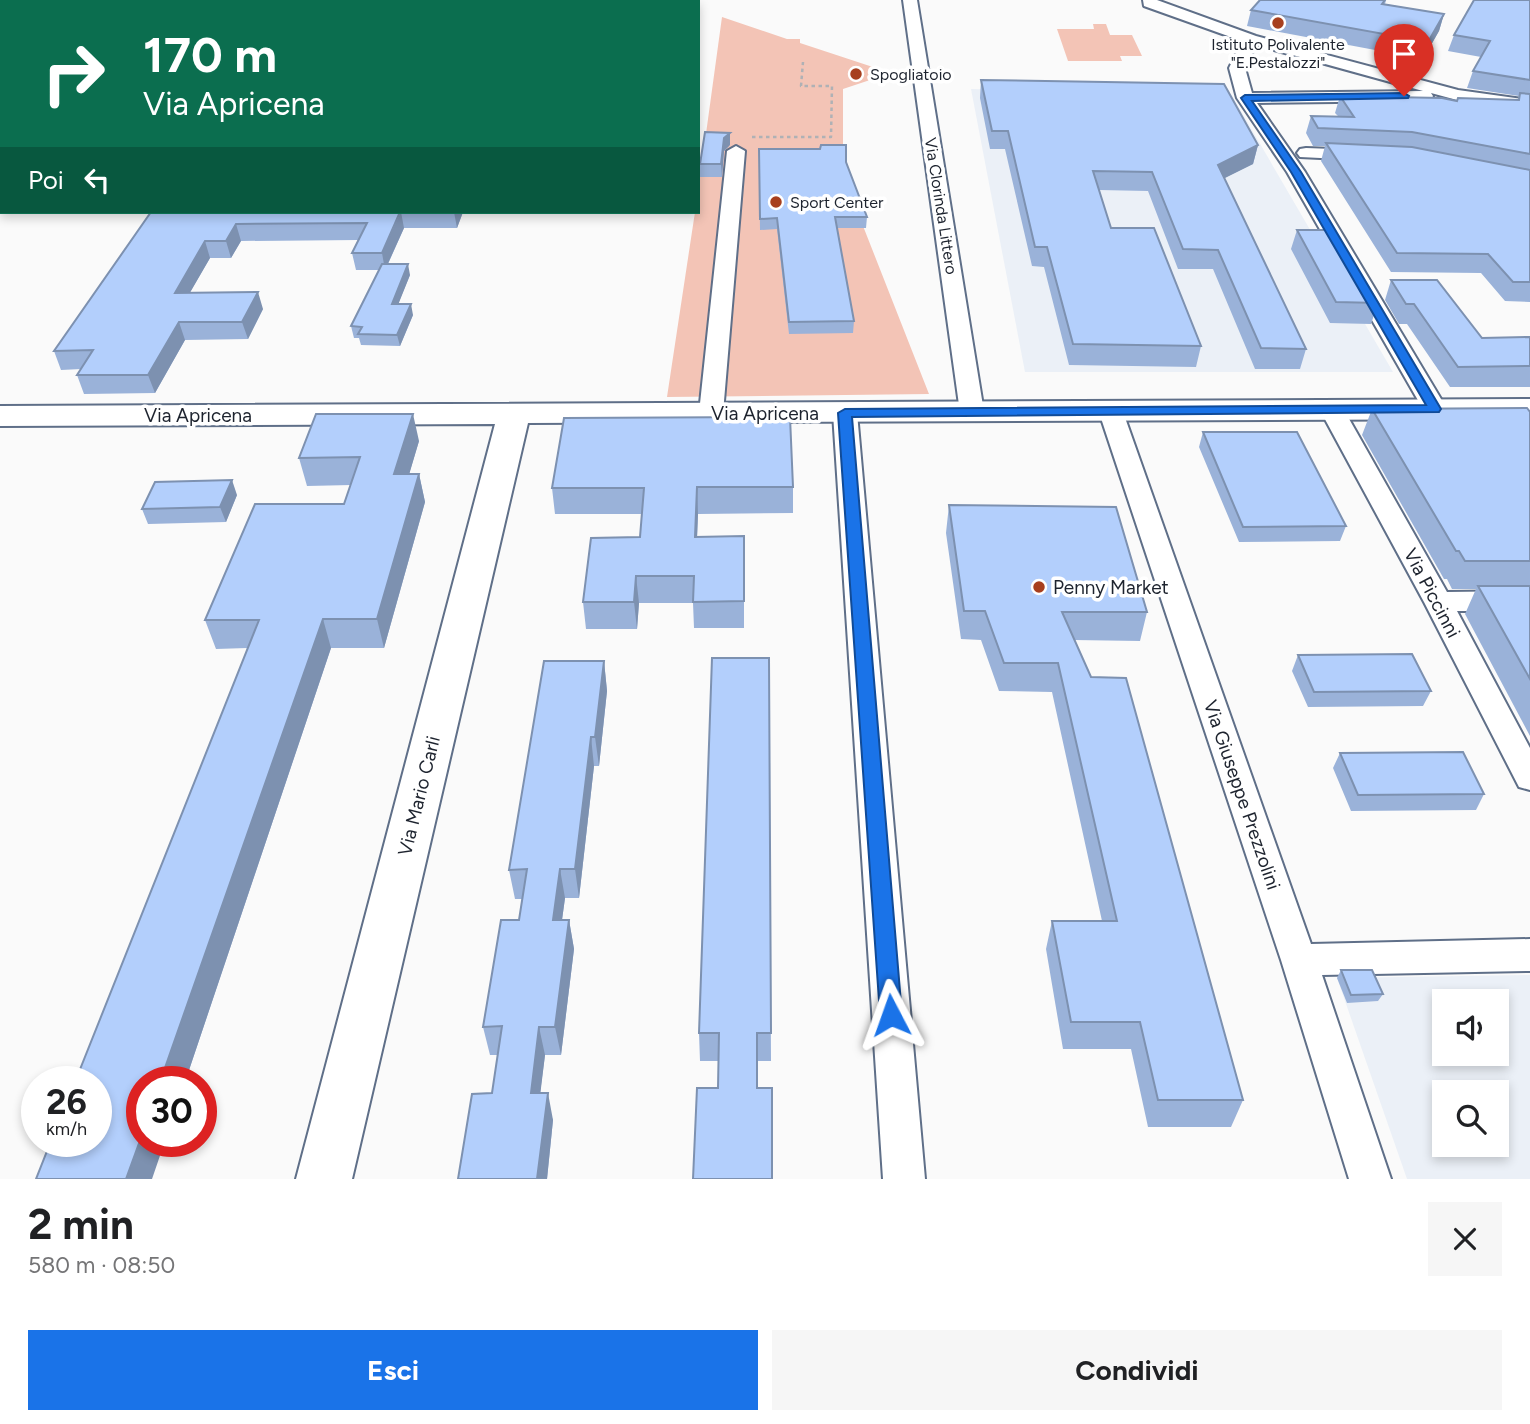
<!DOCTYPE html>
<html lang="it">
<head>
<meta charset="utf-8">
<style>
  body { margin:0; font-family:Figtree,sans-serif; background:#f6f6f6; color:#202124; height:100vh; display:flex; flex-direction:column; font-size:26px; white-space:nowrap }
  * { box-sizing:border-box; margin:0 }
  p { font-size:23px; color:#757577 }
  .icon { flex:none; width:38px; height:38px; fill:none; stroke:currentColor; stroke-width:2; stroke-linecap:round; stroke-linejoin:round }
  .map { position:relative; height:1179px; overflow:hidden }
  .details { display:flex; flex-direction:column; background:#fff; flex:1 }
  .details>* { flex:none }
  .guide { position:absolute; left:0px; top:0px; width:700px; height:214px; box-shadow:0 4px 10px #0003; background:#0b6e4f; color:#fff; overflow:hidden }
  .fabs { position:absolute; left:1432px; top:989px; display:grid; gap:14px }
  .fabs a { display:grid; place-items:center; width:77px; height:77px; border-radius:0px; background:#fff; box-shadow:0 4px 10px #0003; font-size:35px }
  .speed { position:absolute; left:21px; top:1066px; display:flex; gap:14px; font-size:35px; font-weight:700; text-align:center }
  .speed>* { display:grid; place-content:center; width:91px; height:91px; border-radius:50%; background:#fff; box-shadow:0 4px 10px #0003; line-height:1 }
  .speed small { font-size:18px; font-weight:400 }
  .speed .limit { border:10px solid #d22; background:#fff; color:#111 }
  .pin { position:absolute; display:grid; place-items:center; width:60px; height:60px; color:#fff; margin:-72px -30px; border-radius:50% 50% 50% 0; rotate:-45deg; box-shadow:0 0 7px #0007 }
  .pin .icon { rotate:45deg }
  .me { position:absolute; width:77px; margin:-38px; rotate:356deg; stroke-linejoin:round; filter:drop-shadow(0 0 5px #0008) }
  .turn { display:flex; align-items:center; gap:24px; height:147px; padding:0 28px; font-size:32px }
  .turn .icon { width:91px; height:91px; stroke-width:2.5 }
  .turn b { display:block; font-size:49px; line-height:60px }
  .then { display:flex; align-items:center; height:66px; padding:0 28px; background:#0003; gap:14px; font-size:26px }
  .round { display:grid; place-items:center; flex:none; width:74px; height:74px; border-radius:0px; background:#f6f6f6 }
  .headline { display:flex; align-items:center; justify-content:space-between; height:119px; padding:0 28px }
  h1 { font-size:42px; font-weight:700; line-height:52px }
  .primary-button { display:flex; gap:14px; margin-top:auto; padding:14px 28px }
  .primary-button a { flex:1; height:80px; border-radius:0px; background:#1a73e8; color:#fff; font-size:28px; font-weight:700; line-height:80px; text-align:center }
  .primary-button a+a { background:#f6f6f6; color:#202124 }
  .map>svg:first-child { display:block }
  .built { fill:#ebf0f7; fill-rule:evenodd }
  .green { fill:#f3c4b6 }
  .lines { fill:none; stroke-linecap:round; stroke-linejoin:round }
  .street-casing { stroke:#5f6f88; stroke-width:4 }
  .secondary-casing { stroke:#5f6f88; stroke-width:4 }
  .path { stroke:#afb1b5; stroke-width:2.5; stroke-dasharray:3.5 3.5; stroke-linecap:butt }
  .street { fill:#fff; fill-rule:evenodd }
  .secondary { fill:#fff; fill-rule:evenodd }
  .wall { fill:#9ab2d9 }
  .shaded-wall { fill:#7d91b0 }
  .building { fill:#b3cffc; stroke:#7d91b0; stroke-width:2 }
  .route { fill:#1a73e8; stroke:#114b97; stroke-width:2 }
  .poi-dot { fill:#a73f1e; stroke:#fff; stroke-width:2.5 }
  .labels { text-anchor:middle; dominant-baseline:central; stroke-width:7; stroke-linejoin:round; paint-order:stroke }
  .far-poi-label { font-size:16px; fill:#1d232e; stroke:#fff; text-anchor:start }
  .far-street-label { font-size:16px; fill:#1d232e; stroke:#fff }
  .street-label { font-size:19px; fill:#1d232e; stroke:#fff }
  .poi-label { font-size:19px; fill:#1d232e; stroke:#fff; text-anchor:start }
</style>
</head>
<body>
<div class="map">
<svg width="1530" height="1179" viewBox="0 0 1530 1179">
  <rect width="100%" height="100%" fill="#fafafa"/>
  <!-- built -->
  <path class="built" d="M971,89L1231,94L1393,372H1025Z
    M1530,975V1179H1407L1337,978ZM1444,1001H1496V1054H1444ZM1444,1092H1496V1144H1444Z"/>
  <!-- green -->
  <path class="green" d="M722,17L787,39H800V43L891,73L843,89V175L929,394L667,397L695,212H698V192Z
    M1093,24H1106L1110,35H1132L1142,56H1120L1122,61H1068L1057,29H1094Z"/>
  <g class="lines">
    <defs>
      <path id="street" d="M903,0H917L984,412L980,417L972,419L964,417L960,412Z
        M1143,0H1157L1256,36L1458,90L1530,100V110L1457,100L1431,93L1433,96L1431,100L1425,101L1257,103L1305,172L1447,409L1443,414H1427L1423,409L1287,172L1237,98L1229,68L1242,41L1144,6ZM1256,45L1423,91L1252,93L1245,68Z
        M736,146L745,151L723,413L719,418L711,420L703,418L699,413L727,151Z
        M1306,148L1361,150L1370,155L1361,160L1300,157L1297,153L1300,149Z
        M1332,403L1340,405L1344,410L1447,592L1530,591V611H1457L1530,748V790L1519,787L1424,602L1320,410L1324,405Z
        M1111,405L1119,407L1123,412L1311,944L1530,939V971L1322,975L1391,1179H1349L1281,960L1099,412L1103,407Z
        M845,406L853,408L857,413L925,1179H883L833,413L837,408Z"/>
      <path id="secondary" d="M1530,399V419L528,423L352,1179H296L495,424L0,426V406Z"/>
    </defs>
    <!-- street casing -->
    <use href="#street" class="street-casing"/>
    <!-- secondary casing -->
    <use href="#secondary" class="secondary-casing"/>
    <!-- path -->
    <path class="path" d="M752,137H831L832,86H801L803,62"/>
    <!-- street -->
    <use href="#street" class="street"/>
    <!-- secondary -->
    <use href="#secondary" class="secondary"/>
  </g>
  <!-- wall -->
  <path class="wall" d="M1260,0H1386L1385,4L1444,14L1439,31L1423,59L1247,26L1251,10Z
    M1530,0V302L1505,301L1481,273L1391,272L1321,161L1325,146H1313L1306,133L1311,116H1338L1335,113L1340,96L1457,101L1518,100L1519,96L1467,88L1473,71L1481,57L1448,51L1454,35Z
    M981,80L1258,145L1253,164L1224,178L1306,349L1300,369H1255L1213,269H1178L1148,191L1099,190L1111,228L1201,346L1196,367L1069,365L1044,267L1032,266L1005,149H990L980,98Z
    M730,145L724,151L722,177H700V164Z
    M759,149L846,162L867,217L866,228H837L854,321L853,333L789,334L777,229L760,230Z
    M151,212H463L457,228H404L388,264L410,275L398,304L413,315L400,346L361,345L359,338H354L351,326L379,270H356L352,253L358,240L241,241L231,258H210L190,292L263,309L248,339L185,340L155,393L84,394L77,375L81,369L61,370L54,351Z
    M1297,230L1378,303L1371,324L1330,323L1291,249Z
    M1391,280L1482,338L1530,337V387H1450L1407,324H1399L1385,300Z
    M1372,409L1530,412V736L1465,614L1476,589H1452L1447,579H1444L1362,435Z
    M1203,432L1346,526L1340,541L1239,542L1199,447Z
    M419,441L409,474H419L425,502L384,648H331L185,1082H142L247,648L216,649L205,620L344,504L351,485L307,486L299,458Z
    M793,487V513L698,514L697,537L744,536V628H694L693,603H639L637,629H586L583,602L640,537L642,514H555L552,488Z
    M237,495L226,522L148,524L142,509Z
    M949,505L1147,612L1140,641L1074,640L1243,1100L1231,1127H1148L1131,1049H1063L1046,949L1052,921H1102L1052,692L999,691L981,640L961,639L946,533Z
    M1298,655L1431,691L1423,706L1308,707L1292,671Z
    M769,658L771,1061H757L718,1088V1061H700L699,1033Z
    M604,661L607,691L599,766H594L579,898H565L562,920H569L574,949L561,1055H545L540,1093L553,1120L547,1179H458L492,1093L498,1055H490L483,1027L519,920L522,899H515L509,870Z
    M1340,753L1484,794L1476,810L1351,811L1333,768Z
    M1341,970L1383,994L1378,1001L1347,1003L1337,978Z"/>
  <!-- shaded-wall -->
  <path class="shaded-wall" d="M1444,14L1439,31L1423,59L1428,42Z
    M730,133V145L724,151L722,177L721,164L724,138Z
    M1258,145L1253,164L1213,184L1218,165Z
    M401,212L404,228L385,270L382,253Z
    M454,212H463L457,228Z
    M236,224L241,241L231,258L226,241Z
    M205,241L210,258L180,310L175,293Z
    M408,264L410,275L394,315L392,304Z
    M258,292L263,309L248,339L242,322Z
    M411,304L413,315L400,346L397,335Z
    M179,322L185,340L155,393L148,375Z
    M413,414L419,441L401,502L394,474Z
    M419,474L425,502L384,648L377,619Z
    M232,480L237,495L226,522L220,507Z
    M697,487L698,514L696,563L695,537Z
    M636,576L639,603L637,629L634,602Z
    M323,619L331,648L185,1082H160Z
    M604,661L607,691L599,766L595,737Z
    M591,737L594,766L579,898L575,869Z
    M560,869L565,898L558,949L553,920Z
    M569,920L574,949L561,1055L555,1027Z
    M539,1027L545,1055L537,1121L531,1093Z
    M548,1093L553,1120L547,1179H537Z
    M142,1135V1141H165L152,1179H126Z"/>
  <!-- building -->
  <path class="building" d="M1260,0H1385L1382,4L1444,14L1428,42L1251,10Z
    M1474,0H1530V80L1473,71L1490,41L1454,35Z
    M981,80L1224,84L1258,145L1218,165L1306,349L1261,348L1218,250L1183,249L1152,172L1093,171L1111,228H1154L1201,346L1073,344L1047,247H1035L1008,131H992Z
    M1520,93L1530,94V154L1412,132L1318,128L1311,116L1354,117L1340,96L1442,98L1457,101L1458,98L1519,100Z
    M705,132L730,133L724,138L721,164H700Z
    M1326,143L1412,147L1530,170V282H1513L1488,254L1397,253Z
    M821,145H846V162L867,217H835L854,321L789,322L777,218L760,219L759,149H820Z
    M151,212H400L382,253H352L367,223L236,224L226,241H205L175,293L258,292L242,322H179L148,375H77L93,350L54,351Z
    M1297,230H1328L1358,280H1364L1378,303L1336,302Z
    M382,264H408L392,304H411L397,335L358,334L362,327L351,326Z
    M1391,280H1437L1482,338L1530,337V366L1458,367L1414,304H1406Z
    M1527,408L1530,412V561H1465L1459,551H1456L1372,409Z
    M316,414H413L394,474H419L377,619H323L160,1082H142V1135L126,1179H36L51,1141H96V1082H75L259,620H205L255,504H344L360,457L299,458Z
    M790,417L793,487H697L695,537L744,536V601L693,602L694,576H636L634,602H583L591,538L640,537L644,488H552L564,418Z
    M1203,432H1297L1346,526L1243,527Z
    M232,480L220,507L142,509L155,482Z
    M949,505L1116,507L1147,612H1062L1091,677L1126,678L1243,1100H1158L1140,1022H1071L1052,921H1117L1058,663H1004L985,611H964Z
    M1478,586H1530V679Z
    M1412,654L1431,691L1314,692L1298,655Z
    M712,658H769L771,1033H757V1088H772V1179H693L697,1088H718L719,1033H699Z
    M544,661H604L595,737H591L575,869H560L553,920H569L555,1027H539L531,1093H548L537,1179H458L472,1094L492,1093L502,1026L483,1027L501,920H519L527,869L509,870Z
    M1463,752L1484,794L1358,795L1340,753Z
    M1341,970H1372L1383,994L1351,995Z"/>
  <!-- route -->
  <path class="route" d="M1404,93L1409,96L1408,98L1252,101L1301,172L1441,409L1439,412L852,417L902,1015L899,1022L891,1024L884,1022L880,1015L838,413L845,409L1426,405L1291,172L1241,98L1245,95Z"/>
  <!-- markers -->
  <g class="poi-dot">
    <circle cx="1278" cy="23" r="7"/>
    <circle cx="856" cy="74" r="7"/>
    <circle cx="776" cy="202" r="7"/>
    <circle cx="1039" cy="587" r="7"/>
  </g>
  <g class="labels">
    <!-- far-poi labels -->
    <g class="far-poi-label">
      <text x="1278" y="44" text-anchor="middle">Istituto Polivalente<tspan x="1278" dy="18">"E.Pestalozzi"</tspan></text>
      <text x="870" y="74">Spogliatoio</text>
      <text x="790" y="202">Sport Center</text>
    </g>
    <!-- far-street labels -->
    <g class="far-street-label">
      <text transform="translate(941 206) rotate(81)">Via Clorinda Littero</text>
    </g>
    <!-- street labels -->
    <g class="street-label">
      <text x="765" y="413">Via Apricena</text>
      <text x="198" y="415">Via Apricena</text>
      <text transform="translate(1432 593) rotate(62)">Via Piccinni</text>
      <text transform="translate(1242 795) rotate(71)">Via Giuseppe Prezzolini</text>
      <text transform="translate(419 796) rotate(-76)">Via Mario Carli</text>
    </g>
    <!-- poi labels -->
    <g class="poi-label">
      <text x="1053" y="587">Penny Market</text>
    </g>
  </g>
</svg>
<div class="fabs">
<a><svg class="icon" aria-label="sound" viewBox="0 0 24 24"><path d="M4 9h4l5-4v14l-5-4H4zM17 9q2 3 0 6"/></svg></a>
<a><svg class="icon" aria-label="search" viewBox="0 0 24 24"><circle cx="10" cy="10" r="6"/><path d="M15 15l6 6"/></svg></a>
</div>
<div class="speed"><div>26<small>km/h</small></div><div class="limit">30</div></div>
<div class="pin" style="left:1404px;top:96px;background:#d93025"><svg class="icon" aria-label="arrive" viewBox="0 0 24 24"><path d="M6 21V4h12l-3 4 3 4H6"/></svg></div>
<svg class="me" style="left:891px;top:1015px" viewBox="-20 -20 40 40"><path d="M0-17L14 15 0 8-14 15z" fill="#1a73e8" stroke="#fff" stroke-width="4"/></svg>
<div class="guide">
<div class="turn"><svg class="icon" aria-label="right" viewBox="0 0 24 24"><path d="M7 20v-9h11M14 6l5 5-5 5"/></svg><div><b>170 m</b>Via Apricena</div></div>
<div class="then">Poi<svg class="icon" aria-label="left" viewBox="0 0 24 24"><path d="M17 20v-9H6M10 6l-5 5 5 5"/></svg></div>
</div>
</div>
<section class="details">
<div class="headline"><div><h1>2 min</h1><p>580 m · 08:50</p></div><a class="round"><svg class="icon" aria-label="close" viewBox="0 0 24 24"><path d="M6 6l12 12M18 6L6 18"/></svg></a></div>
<div class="primary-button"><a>Esci</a><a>Condividi</a></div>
</section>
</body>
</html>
